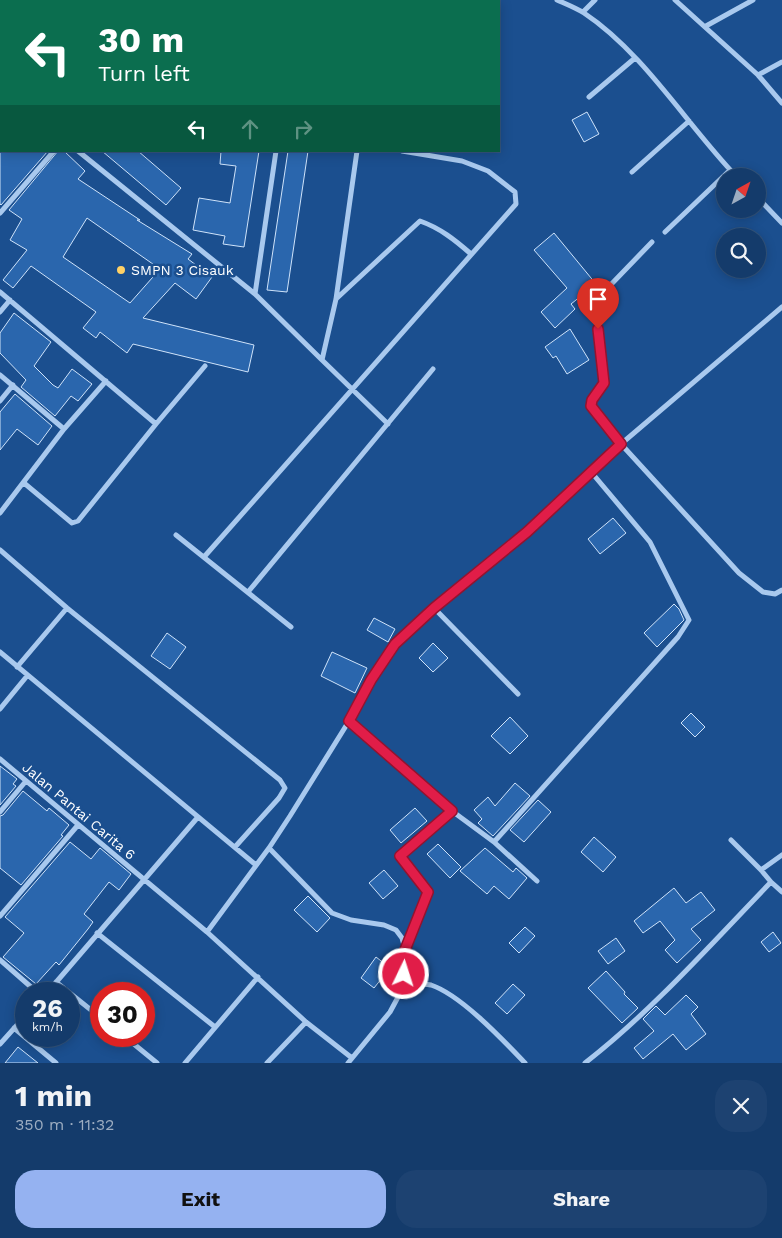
<!DOCTYPE html>
<html lang="en">
<head>
<meta charset="utf-8">
<style>
  body { margin:0; font-family:"Work Sans",sans-serif; background:#1d4271; color:#f1f3f6; height:100vh; display:flex; flex-direction:column; font-size:19px; white-space:nowrap }
  * { box-sizing:border-box; margin:0 }
  p { font-size:16px; color:#9dadc1 }
  .icon { flex:none; width:28px; height:28px; fill:none; stroke:currentColor; stroke-width:2; stroke-linecap:round; stroke-linejoin:round }
  .map { position:relative; height:1063px; overflow:hidden }
  .panel { display:flex; flex-direction:column; background:#143b6b; flex:1 }
  .panel>* { flex:none }
  .guide { position:absolute; left:0px; top:0px; width:500px; height:152px; box-shadow:0 2px 12px #0003,0 0 0 1px #33557e; background:#0b6e4f; color:#fff; overflow:hidden }
  .needle { width:32px; rotate:40deg }
  .tools { position:absolute; left:716px; top:168px; display:grid; gap:10px }
  .tools a { display:grid; place-items:center; width:50px; height:50px; border-radius:50%; background:#143b6b; box-shadow:0 2px 12px #0003,0 0 0 1px #33557e; font-size:25px }
  .speed { position:absolute; left:15px; top:982px; display:flex; gap:10px; font-size:25px; font-weight:700; text-align:center }
  .speed>* { display:grid; place-content:center; width:65px; height:65px; border-radius:50%; background:#143b6b; box-shadow:0 2px 12px #0003,0 0 0 1px #33557e; line-height:1 }
  .speed small { font-size:12px; font-weight:400 }
  .speed .limit { border:8px solid #d22; background:#fff; color:#111 }
  .pin { position:absolute; display:grid; place-items:center; width:42px; height:42px; color:#fff; margin:-51px -21px; border-radius:50% 50% 50% 0; rotate:-45deg; box-shadow:0 0 5px #0007 }
  .pin .icon { rotate:45deg }
  .me { position:absolute; width:55px; margin:-28px; rotate:4deg; stroke-linejoin:round; filter:drop-shadow(0 0 4px #0008) }
  .turn { display:flex; align-items:center; gap:18px; height:105px; padding:0 15px; font-size:22px }
  .turn .icon { width:65px; height:65px; stroke-width:2.5 }
  .turn b { display:block; font-size:35px; line-height:42px }
  .lanes { display:flex; align-items:center; height:48px; padding:0 15px; background:#0003; justify-content:center; gap:25px; direction:ltr }
  .lanes .off { opacity:.35 }
  .round { display:grid; place-items:center; flex:none; width:52px; height:52px; border-radius:20px; background:#1d4271 }
  .overview { display:flex; align-items:center; justify-content:space-between; height:85px; padding:0 15px }
  h1 { font-size:30px; font-weight:700; line-height:38px }
  .primary-button { display:flex; gap:10px; margin-top:auto; padding:10px 15px }
  .primary-button a { flex:1; height:58px; border-radius:20px; background:#95b2f1; color:#111; font-size:20px; font-weight:700; line-height:58px; text-align:center }
  .primary-button a+a { background:#1d4271; color:#f1f3f6 }
  .map>svg:first-child { display:block }
  .building { fill:#2a66ad; stroke:#cfe3fa; fill-rule:evenodd }
  .lines { fill:none; stroke-linecap:round; stroke-linejoin:round }
  .street { stroke:#a9c9ee; stroke-width:5 }
  .route-casing { stroke:#92132f; stroke-width:12 }
  .route { stroke:#e11d48; stroke-width:9 }
  .poi-dot { fill:#ffd166; stroke:#1b4f8f; stroke-width:2 }
  .labels { text-anchor:middle; dominant-baseline:central; stroke-width:5; stroke-linejoin:round; paint-order:stroke }
  .poi-label { font-size:14px; fill:#fff; stroke:#1b4f8f; text-anchor:start }
  .street-label { font-size:14px; fill:#fff; stroke:#1b4f8f }
</style>
</head>
<body>
<div class="map">
<svg width="782" height="1063" viewBox="0 0 782 1063">
  <rect width="100%" height="100%" fill="#1b4f8f"/>
  <!-- building -->
  <path class="building" d="M587,112L599,134L584,142L572,120Z
    M0,151H48L1,205L0,204Z
    M58,151H64L85,171L78,179L140,220H137L192,254L188,259L212,277L196,299L175,283L143,318L254,345L248,372L133,344L127,353L100,332L96,338L83,328L96,312L31,266L13,288L3,280L27,250L10,240L22,219L9,210ZM87,218L160,269L130,303L63,257Z
    M102,151H138L181,188L166,205Z
    M221,151H259L244,247L223,244L225,236L193,230L199,198L230,203L236,166L220,164Z
    M288,151H308L287,292L267,290Z
    M554,233L596,284L571,304L575,309L555,328L541,312L567,288L534,250Z
    M14,313L51,342L34,366L53,385L58,388L72,369L92,384L78,401L71,396L55,416L21,387L26,380L0,353V333Z
    M570,329L589,360L567,374L556,356L553,358L545,347Z
    M15,394L52,426L38,445L17,429L0,450V412Z
    M613,518L626,533L600,554L588,539Z
    M674,604L679,609L684,620L657,647L644,633Z
    M374,618L395,629L388,642L367,630Z
    M167,633L186,647L170,669L151,656Z
    M433,643L448,658L433,672L419,658Z
    M332,652L367,668L355,693L321,676Z
    M691,713L705,727L695,737L681,723Z
    M510,717L528,736L510,754L491,736Z
    M0,766L17,779L13,784L16,786L0,805Z
    M515,783L530,796L493,836L478,823L482,819L474,810L488,797L495,806Z
    M23,791L47,811L49,808L69,825L61,835L63,836L21,885L0,868V816L3,815Z
    M538,800L551,812L524,842L510,830Z
    M415,808L427,821L401,843L390,830Z
    M594,837L616,857L603,872L581,852Z
    M70,842L91,859L100,848L131,874L119,890L109,882L84,914L93,922L88,929L59,965L56,962L36,984L3,957L24,933L5,917Z
    M438,844L461,867L450,878L427,854Z
    M485,848L513,872L516,868L527,878L509,899L494,886L487,894L460,871Z
    M384,870L398,886L383,899L369,883Z
    M674,888L686,903L701,892L715,910L691,929L701,940L677,963L665,950L675,940L660,921L643,933L634,921Z
    M308,896L330,918L317,932L294,910Z
    M525,927L535,936L519,953L509,943Z
    M773,932L781,943L769,952L761,942Z
    M616,938L625,951L608,964L598,951Z
    M376,957L390,968L374,988L361,978Z
    M606,971L625,992L624,994L638,1008L622,1023L588,988Z
    M513,984L525,995L507,1014L495,1003Z
    M686,995L698,1007L691,1014L706,1034L686,1050L673,1034L643,1059L634,1048L654,1031L643,1019L656,1006L665,1015Z
    M18,1047L38,1063H5Z"/>
  <g class="lines">
    <!-- street -->
    <path class="street" d="M23,0V1
      M152,0L158,1
      M422,0L428,1
      M557,0C566,4 576,8 584,13C644,53 687,125 736,176
      M675,0L758,75L782,103
      M223,1H224
      M296,1L297,0
      M378,1V0
      M458,1L459,0
      M583,12L595,0
      M706,26L753,0
      M758,75L782,62
      M0,87L1,88
      M589,97L635,58
      M0,116L1,115
      M78,151L255,294L322,360
      M357,151L336,299L322,360L388,424
      M632,172L689,121
      M758,198L782,223
      M0,213L54,151
      M665,232L730,170
      M652,242L598,298L596,305L604,383C600,392 592,397 591,406L621,444L739,573L763,592L775,594L782,590
      M0,292L156,424
      M255,294L276,151
      M336,299L420,221C440,228 455,240 471,254
      M0,312L10,300
      M0,375L64,429
      M0,401L13,385
      M24,483L72,523L78,521L156,424L205,366
      M0,513L64,429L106,381
      M176,535L291,627
      M0,550L67,608L280,780L285,788L279,798L235,847
      M204,557L516,204L515,192L488,171L462,161L402,151
      M248,592L433,369
      M434,608L518,694
      M0,652L256,865
      M17,667L67,608
      M0,709L27,676
      M349,721L452,811L494,842L537,881
      M0,759L207,932L306,1022L352,1058
      M0,812L26,781
      M731,840L761,870L771,882L782,892
      M494,842L678,637L689,620L650,542L592,473
      M269,848L332,913L351,920L384,925L396,930L402,938L405,949
      M761,870L782,855
      M0,916L78,825
      M207,932L269,848L290,816L349,721L371,680L395,644L434,608L527,532L621,444L782,307
      M97,933L215,1027
      M0,960L39,994
      M56,982L101,1018
      M404,986L405,950L428,892L400,856L452,811
      M46,994L198,817
      M14,1028L56,1063
      M124,1036L157,1063
      M0,1044L26,1015
      M185,1063L258,977
      M267,1063L306,1022
      M348,1063L390,1012L404,986C412,985 423,983 431,985C461,995 503,1040 525,1063
      M585,1063C653,1010 711,944 771,882"/>
  </g>
  <g class="lines">
    <defs>
      <path id="route" d="M404,974L405,950L428,892L400,856L452,811L349,721L371,680L395,644L434,608L527,532L621,444L591,406L592,400L604,383L598,329"/>
    </defs>
    <!-- route casing -->
    <use href="#route" class="route-casing"/>
    <!-- route -->
    <use href="#route" class="route"/>
  </g>
  <!-- markers -->
  <circle class="poi-dot" cx="121" cy="270" r="5"/>
  <g class="labels">
    <!-- poi labels -->
    <g class="poi-label">
      <text x="131" y="270">SMPN 3 Cisauk</text>
    </g>
    <!-- street labels -->
    <g class="street-label">
      <text transform="translate(79 811) rotate(40)">Jalan Pantai Carita 6</text>
    </g>
  </g>
</svg>
<div class="tools">
<a><svg class="needle" viewBox="-14 -14 28 28"><path d="M0-13l5 13h-10z" fill="#e53935"/><path d="M0 13l5-13h-10z" fill="#9dadc1"/></svg></a>
<a><svg class="icon" aria-label="search" viewBox="0 0 24 24"><circle cx="10" cy="10" r="6"/><path d="M15 15l6 6"/></svg></a>
</div>
<div class="speed"><div>26<small>km/h</small></div><div class="limit">30</div></div>
<div class="pin" style="left:598px;top:329px;background:#d93025"><svg class="icon" aria-label="arrive" viewBox="0 0 24 24"><path d="M6 21V4h12l-3 4 3 4H6"/></svg></div>
<svg class="me" style="left:404px;top:974px" viewBox="-20 -20 40 40"><circle r="17" fill="#e11d48" stroke="#fff" stroke-width="3"/><path d="M0-11L8 9 0 5-8 9z" fill="#fff"/></svg>
<div class="guide">
<div class="turn"><svg class="icon" aria-label="left" viewBox="0 0 24 24"><path d="M17 20v-9H6M10 6l-5 5 5 5"/></svg><div><b>30 m</b>Turn left</div></div>
<div class="lanes"><svg class="icon" aria-label="left" viewBox="0 0 24 24"><path d="M17 20v-9H6M10 6l-5 5 5 5"/></svg><svg class="icon off" aria-label="ahead" viewBox="0 0 24 24"><path d="M12 20V5M6 11l6-6 6 6"/></svg><svg class="icon off" aria-label="right" viewBox="0 0 24 24"><path d="M7 20v-9h11M14 6l5 5-5 5"/></svg></div>
</div>
</div>
<section class="panel">
<div class="overview"><div><h1>1 min</h1><p>350 m · 11:32</p></div><a class="round"><svg class="icon" aria-label="close" viewBox="0 0 24 24"><path d="M6 6l12 12M18 6L6 18"/></svg></a></div>
<div class="primary-button"><a>Exit</a><a>Share</a></div>
</section>
</body>
</html>
